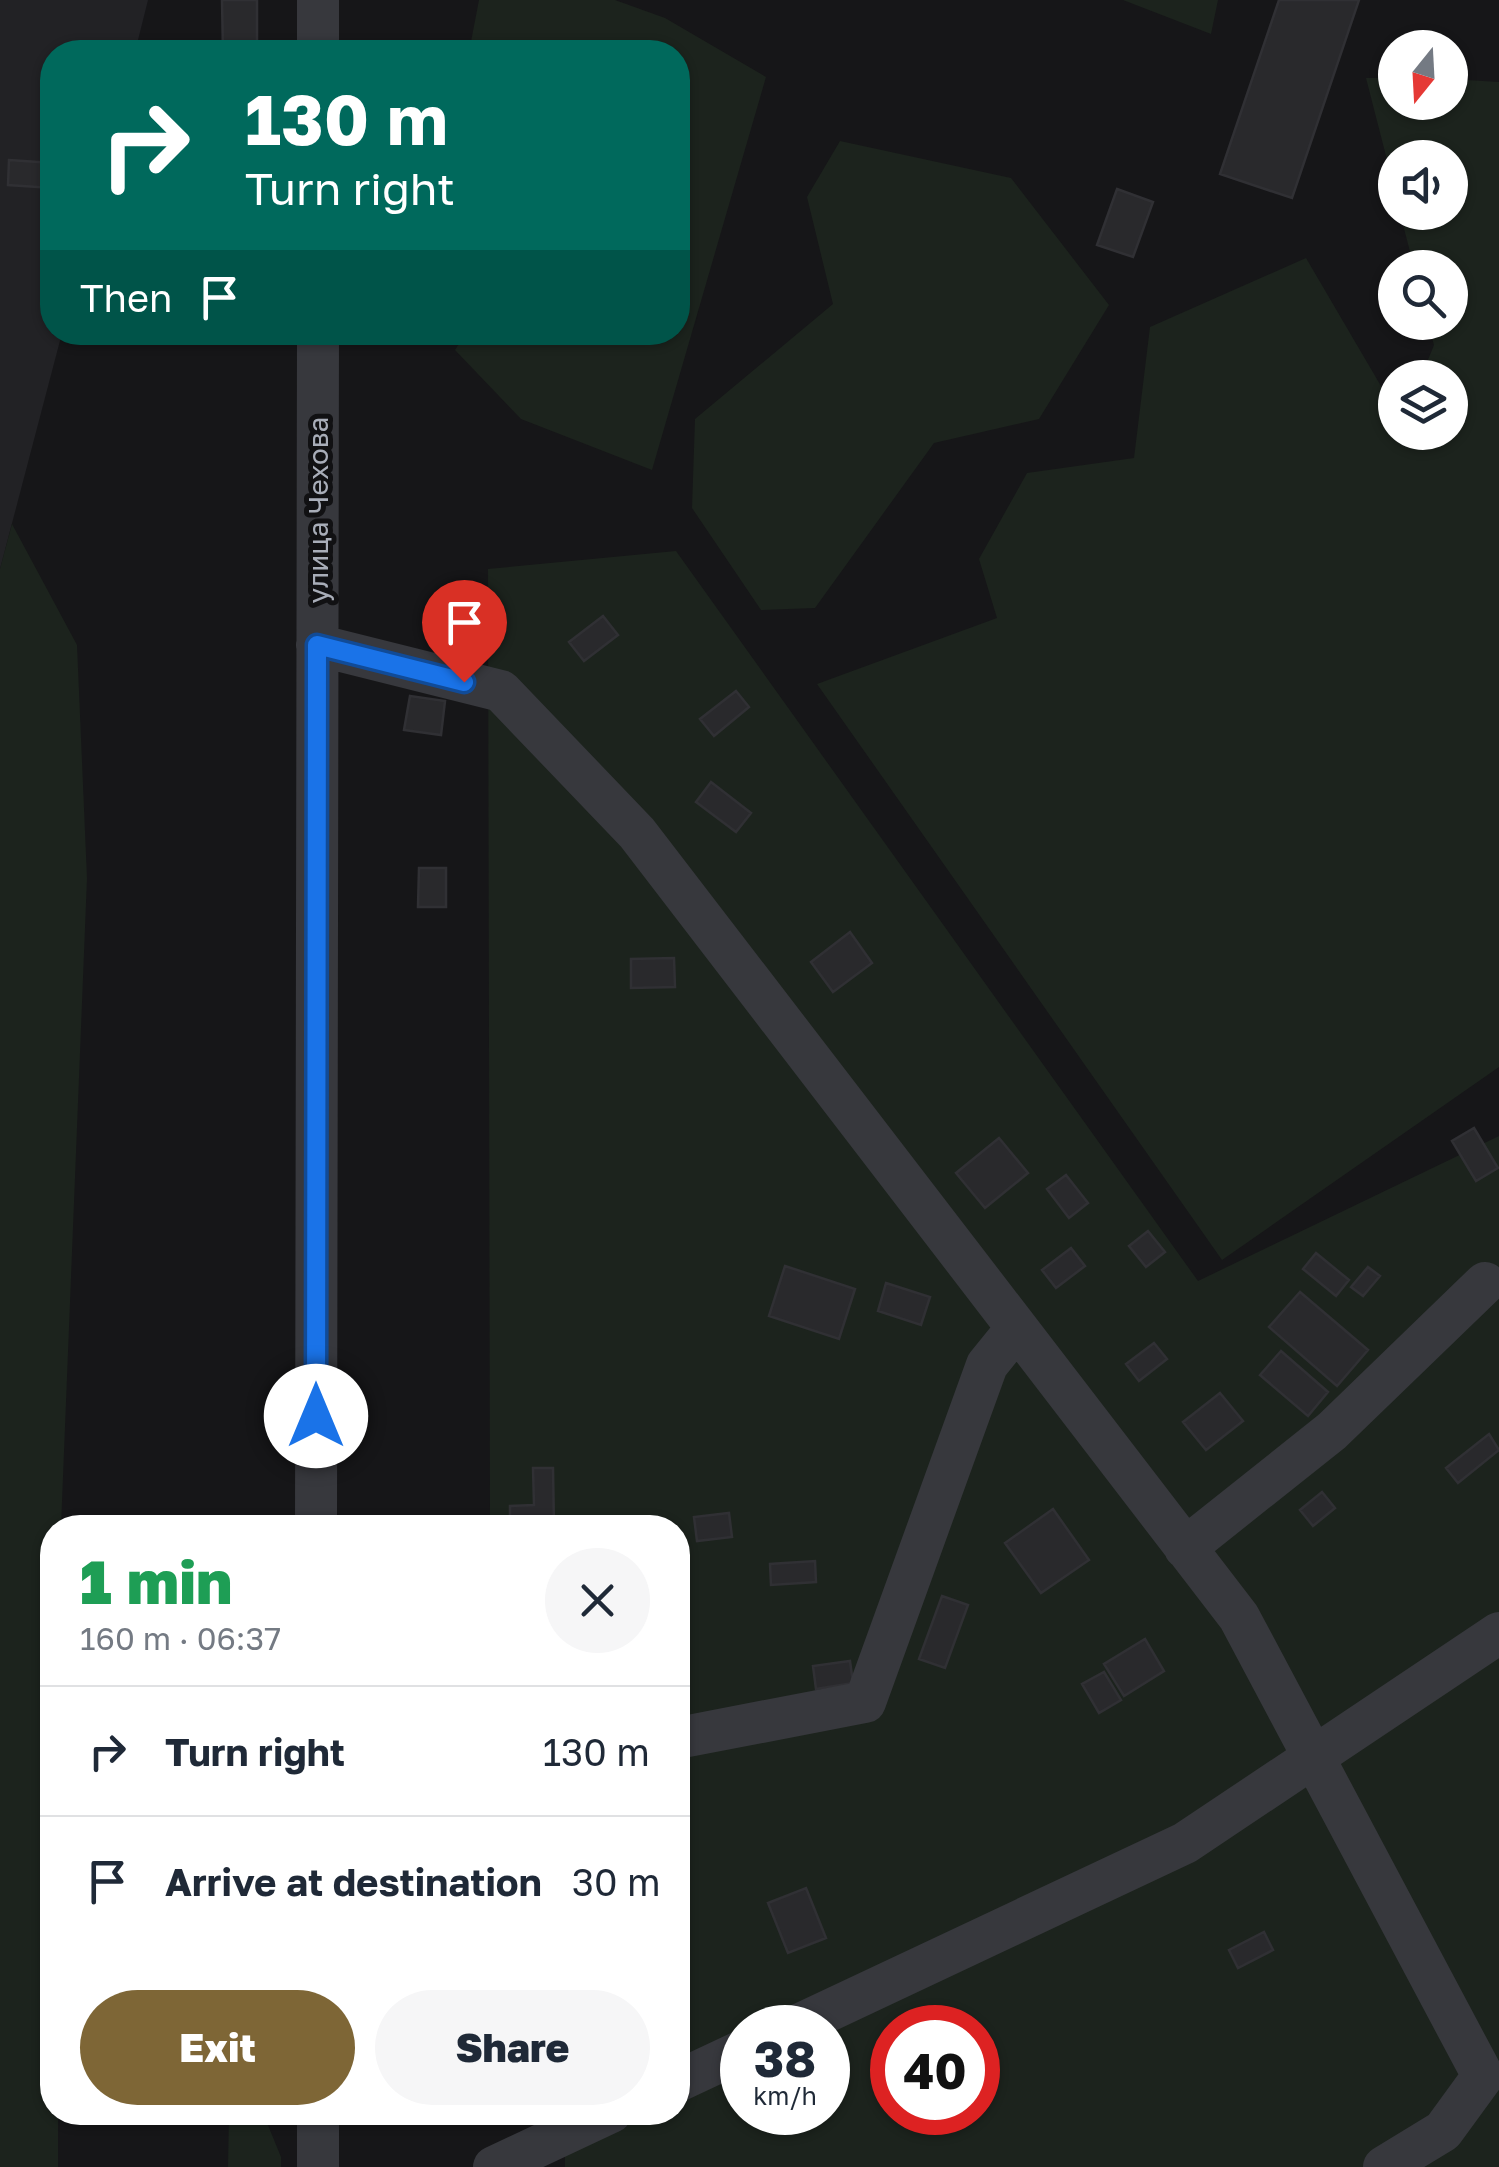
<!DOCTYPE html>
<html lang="en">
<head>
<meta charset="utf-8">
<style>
  body { margin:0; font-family:"Golos Text",sans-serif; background:#f6f6f7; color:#1f2937; height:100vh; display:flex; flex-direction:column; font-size:38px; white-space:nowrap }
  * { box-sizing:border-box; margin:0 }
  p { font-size:32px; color:#747a83 }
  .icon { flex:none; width:55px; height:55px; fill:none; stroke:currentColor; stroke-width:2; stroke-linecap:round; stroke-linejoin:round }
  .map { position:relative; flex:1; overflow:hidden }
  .sheet { position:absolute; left:40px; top:1515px; width:650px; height:610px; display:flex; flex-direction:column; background:#fff; border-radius:40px; box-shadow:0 2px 8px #0004 }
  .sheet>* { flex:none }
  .banner { position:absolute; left:40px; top:40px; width:650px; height:305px; border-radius:40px; box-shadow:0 2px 8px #0004; background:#00695c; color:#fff; overflow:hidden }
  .needle { width:65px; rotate:198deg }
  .fabs { position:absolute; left:1378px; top:30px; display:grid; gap:20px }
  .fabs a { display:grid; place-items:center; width:90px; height:90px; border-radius:50%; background:#fff; box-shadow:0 2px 8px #0004; font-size:50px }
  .speed { position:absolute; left:720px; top:2005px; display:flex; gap:20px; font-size:50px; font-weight:700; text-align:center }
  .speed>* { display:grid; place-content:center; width:130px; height:130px; border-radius:50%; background:#fff; box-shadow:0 2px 8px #0004; line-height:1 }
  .speed small { font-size:25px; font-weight:400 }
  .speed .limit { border:15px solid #d22; background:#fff; color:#111 }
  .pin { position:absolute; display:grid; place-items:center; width:85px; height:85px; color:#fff; margin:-102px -42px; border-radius:50% 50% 50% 0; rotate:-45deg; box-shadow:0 0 10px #0007 }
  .pin .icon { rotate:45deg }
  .me { position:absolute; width:110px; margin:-55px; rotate:0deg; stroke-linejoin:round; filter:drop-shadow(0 0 8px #0008) }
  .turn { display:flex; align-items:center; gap:35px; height:210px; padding:0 40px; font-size:45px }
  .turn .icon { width:130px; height:130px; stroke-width:2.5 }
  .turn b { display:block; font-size:70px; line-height:85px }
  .then { display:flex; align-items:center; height:95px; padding:0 40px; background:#0003; gap:20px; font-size:38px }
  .round { display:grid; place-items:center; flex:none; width:105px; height:105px; border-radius:52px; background:#f6f6f7 }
  .overview { display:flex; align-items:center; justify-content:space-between; height:170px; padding:0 40px }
  h1 { font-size:60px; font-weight:800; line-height:75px; color:#1e9e55 }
  .cta { display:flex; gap:20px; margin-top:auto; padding:20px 40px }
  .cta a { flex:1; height:115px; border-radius:60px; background:#7e6636; color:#fff; font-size:40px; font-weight:800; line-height:115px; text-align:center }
  .cta a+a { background:#f6f6f7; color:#1f2937 }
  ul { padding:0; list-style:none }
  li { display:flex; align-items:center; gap:30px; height:130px; padding:0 40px; border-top:2px solid #e0e1e3 }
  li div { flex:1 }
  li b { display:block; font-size:38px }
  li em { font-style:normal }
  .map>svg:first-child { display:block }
  .built { fill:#222225 }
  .green { fill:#1c231d; fill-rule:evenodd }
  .building { fill:#29292c; stroke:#303034; stroke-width:2.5 }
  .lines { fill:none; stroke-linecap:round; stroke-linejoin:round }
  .minor { stroke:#37383d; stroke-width:42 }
  .route-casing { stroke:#114b97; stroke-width:25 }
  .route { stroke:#1a73e8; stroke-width:18 }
  .labels { text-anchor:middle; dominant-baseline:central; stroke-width:10; stroke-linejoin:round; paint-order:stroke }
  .street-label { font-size:28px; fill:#a8adb8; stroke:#111113 }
</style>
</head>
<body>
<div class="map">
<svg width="1499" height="2167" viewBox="0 0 1499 2167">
  <rect width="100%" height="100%" fill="#161618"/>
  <!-- built -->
  <path class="built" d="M0,0H148L135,52H52V332L62,333L0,569Z"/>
  <!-- green -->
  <path class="green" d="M479,0H615L665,18L766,77L652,470L521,419L455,350L466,333L678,332V52H469Z
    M1123,0H1218L1211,34Z
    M1366,78H1395V102H1450V79L1499,82V1067L1222,1260L817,684L997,618L979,559L1027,473L1134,458L1150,327L1306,258L1395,410V432H1450V378L1421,377L1434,345L1428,323L1450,322V268L1414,267L1400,213L1450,212V158H1395V191Z
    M840,141L1011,178L1109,305L1039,419L934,443L815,608L761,610L692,508L695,419L833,304L807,197Z
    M12,524L77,645L87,878L61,1527L52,1528V2112L58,2113V2167H0V569Z
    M676,551L1198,1281L1499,1136V2167H565V2144L542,2113L678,2112V1528L490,1527L488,569ZM742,2028H828V2112H742ZM892,2028H978V2112H892Z
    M229,2113H263L281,2157V2167H228Z"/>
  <!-- building -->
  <path class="building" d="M222,0H257V52H223Z
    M1279,0H1359L1292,198L1220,174Z
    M9,160L52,163V188L8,185Z
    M1117,189L1153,202L1133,257L1097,245Z
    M603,616L618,635L584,661L569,642Z
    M736,691L749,707L714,736L700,719Z
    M410,696L445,701L441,735L404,730Z
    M711,782L751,813L736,832L696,802Z
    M419,868H446V907H418Z
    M850,932L872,963L833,992L811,962Z
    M674,958L675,987L631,988V959Z
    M1474,1128L1498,1168L1476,1181L1452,1141Z
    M999,1138L1028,1173L985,1208L956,1173Z
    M1066,1175L1088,1203L1069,1218L1047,1189Z
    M1148,1231L1165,1252L1146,1267L1129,1246Z
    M1071,1248L1085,1266L1056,1288L1042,1270Z
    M1316,1253L1349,1280L1336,1296L1303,1269Z
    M785,1266L855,1289L839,1339L769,1316Z
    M1368,1267L1380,1276L1363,1296L1351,1287Z
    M886,1283L930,1297L921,1325L878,1311Z
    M1300,1292L1368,1350L1337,1386L1269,1327Z
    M1154,1343L1167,1359L1139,1381L1126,1364Z
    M1281,1351L1328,1392L1308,1416L1260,1375Z
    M1220,1393L1243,1421L1206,1450L1183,1422Z
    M1489,1434L1499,1450L1458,1483L1446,1468Z
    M533,1468H553L554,1528H510V1506L534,1505Z
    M1322,1492L1335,1508L1313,1526L1300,1510Z
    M1053,1509L1089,1560L1041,1593L1005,1543Z
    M729,1513L732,1537L697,1541L694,1517Z
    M815,1561L816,1582L771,1585L770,1564Z
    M942,1596L968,1605L945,1668L919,1659Z
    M1145,1639L1164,1671L1124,1696L1104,1664Z
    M850,1661L853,1683L816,1689L813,1666Z
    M1104,1672L1121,1700L1099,1713L1082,1684Z
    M806,1888L826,1938L788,1953L768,1903Z
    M1264,1932L1273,1950L1238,1968L1229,1950Z"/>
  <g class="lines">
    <!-- minor -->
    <path class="minor" d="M318,52V0
      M317,645L501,691L637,833L1239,1617L1483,2076L1443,2131L1384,2167
      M316,1528L318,332
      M1185,1548L1332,1431L1485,1283
      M678,1738L865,1702L987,1365L1017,1328
      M792,2028L1185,1843L1499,1633
      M678,2081L742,2051
      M318,2112V2167
      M494,2167L611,2112"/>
  </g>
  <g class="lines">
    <defs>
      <path id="route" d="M316,1416L317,645L464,682"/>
    </defs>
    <!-- route casing -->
    <use href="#route" class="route-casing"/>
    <!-- route -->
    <use href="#route" class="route"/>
  </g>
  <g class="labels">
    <!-- street labels -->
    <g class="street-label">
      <text transform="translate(317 510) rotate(-90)">улица Чехова</text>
    </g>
  </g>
</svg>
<div class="fabs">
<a><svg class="needle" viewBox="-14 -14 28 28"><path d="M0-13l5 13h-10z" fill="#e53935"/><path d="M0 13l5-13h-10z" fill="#747a83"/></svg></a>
<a><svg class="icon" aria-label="sound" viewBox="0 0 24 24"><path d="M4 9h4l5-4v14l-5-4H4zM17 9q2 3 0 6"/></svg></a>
<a><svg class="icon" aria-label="search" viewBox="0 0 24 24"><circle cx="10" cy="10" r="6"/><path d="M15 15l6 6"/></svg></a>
<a><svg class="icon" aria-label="layers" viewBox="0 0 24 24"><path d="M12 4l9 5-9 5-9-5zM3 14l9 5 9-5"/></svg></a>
</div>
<div class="speed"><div>38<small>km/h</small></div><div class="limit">40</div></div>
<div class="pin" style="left:464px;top:682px;background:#d93025"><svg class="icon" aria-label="arrive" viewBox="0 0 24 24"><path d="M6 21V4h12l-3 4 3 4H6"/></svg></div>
<svg class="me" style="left:316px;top:1416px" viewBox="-20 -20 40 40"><circle r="19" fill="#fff"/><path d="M0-13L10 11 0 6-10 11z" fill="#1a73e8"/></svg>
<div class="banner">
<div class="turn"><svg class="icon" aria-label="right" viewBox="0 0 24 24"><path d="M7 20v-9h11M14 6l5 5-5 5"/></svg><div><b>130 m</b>Turn right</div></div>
<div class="then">Then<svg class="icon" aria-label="arrive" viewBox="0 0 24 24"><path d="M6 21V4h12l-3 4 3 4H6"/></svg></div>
</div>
<section class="sheet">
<div class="overview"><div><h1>1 min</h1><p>160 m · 06:37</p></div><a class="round"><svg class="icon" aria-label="close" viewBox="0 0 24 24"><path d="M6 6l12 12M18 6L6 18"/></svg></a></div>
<ul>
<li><svg class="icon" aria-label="right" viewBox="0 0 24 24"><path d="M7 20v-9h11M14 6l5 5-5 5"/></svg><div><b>Turn right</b></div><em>130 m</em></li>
<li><svg class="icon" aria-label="arrive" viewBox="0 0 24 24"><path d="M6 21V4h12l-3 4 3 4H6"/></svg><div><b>Arrive at destination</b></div><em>30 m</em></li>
</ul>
<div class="cta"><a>Exit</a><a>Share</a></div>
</section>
</div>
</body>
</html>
